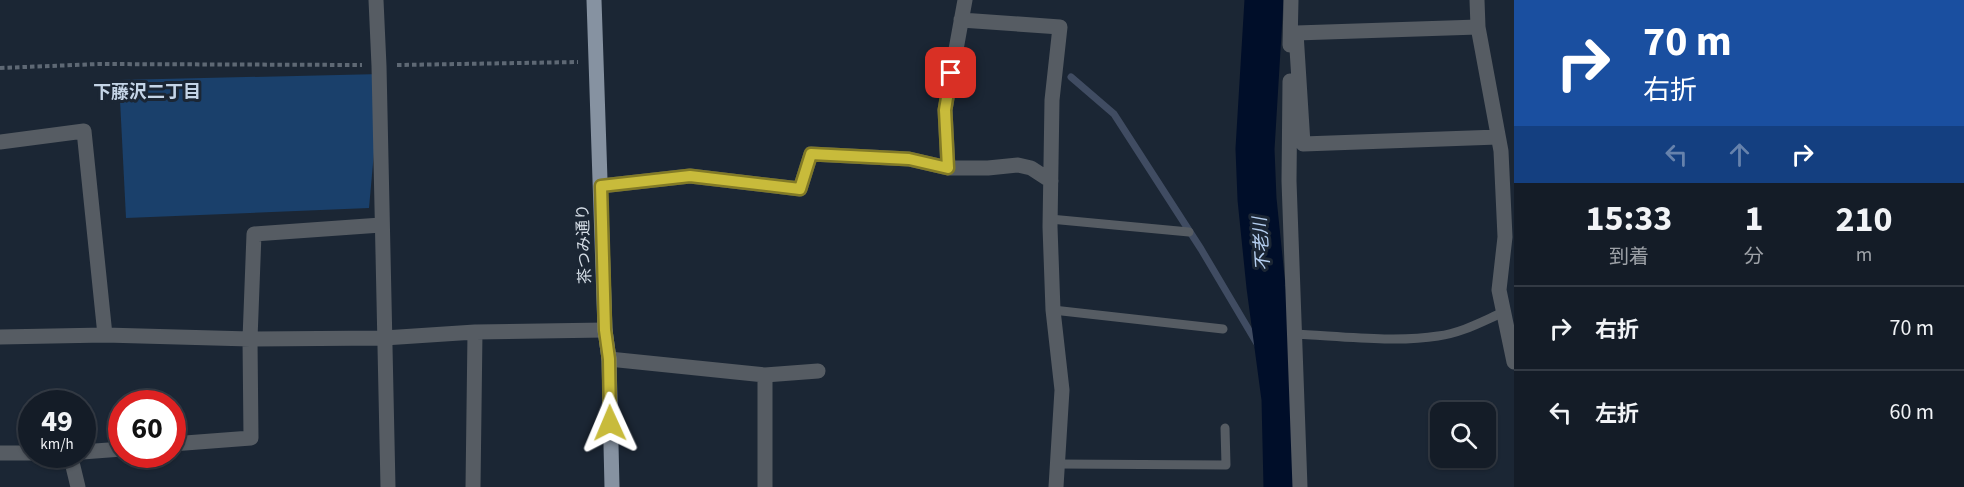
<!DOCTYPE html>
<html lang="ja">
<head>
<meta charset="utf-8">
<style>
  body { margin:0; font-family:"Source Sans 3","Noto Sans JP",sans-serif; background:#1d252f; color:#f1f3f6; height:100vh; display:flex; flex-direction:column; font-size:22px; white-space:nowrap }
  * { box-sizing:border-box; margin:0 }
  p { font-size:20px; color:#9da1a7 }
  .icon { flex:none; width:33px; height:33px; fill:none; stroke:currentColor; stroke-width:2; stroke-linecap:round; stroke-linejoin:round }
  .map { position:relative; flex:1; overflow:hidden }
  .drawer { display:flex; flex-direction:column; background:#141c27; width:450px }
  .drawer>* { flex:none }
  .top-card { background:#1a4fa0; color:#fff; overflow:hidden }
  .tools { position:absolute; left:1430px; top:402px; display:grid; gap:12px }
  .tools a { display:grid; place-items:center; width:66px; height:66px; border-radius:12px; background:#141c27; box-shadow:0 2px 4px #0004,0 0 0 2px #333a44; font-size:30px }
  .speed { position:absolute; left:18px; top:390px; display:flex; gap:12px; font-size:30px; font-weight:700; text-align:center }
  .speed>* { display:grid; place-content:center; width:78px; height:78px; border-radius:50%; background:#141c27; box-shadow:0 2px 4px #0004,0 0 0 2px #333a44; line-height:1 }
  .speed small { font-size:15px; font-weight:400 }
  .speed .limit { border:9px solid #d22; background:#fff; color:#111 }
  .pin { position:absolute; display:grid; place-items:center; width:51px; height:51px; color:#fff; margin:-26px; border-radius:12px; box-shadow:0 3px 9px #0006 }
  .me { position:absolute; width:66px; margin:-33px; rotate:359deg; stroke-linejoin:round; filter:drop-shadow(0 0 4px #0008) }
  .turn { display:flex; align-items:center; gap:21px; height:126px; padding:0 30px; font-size:27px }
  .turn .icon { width:78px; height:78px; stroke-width:2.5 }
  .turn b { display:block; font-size:42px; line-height:51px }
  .lanes { display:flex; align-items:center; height:57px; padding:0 30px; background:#0003; justify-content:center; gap:30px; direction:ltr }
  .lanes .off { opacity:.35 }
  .eta { display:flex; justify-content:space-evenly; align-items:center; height:102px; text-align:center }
  .eta b { font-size:36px; font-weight:700; line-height:42px }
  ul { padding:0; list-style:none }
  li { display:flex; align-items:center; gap:18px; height:84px; padding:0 30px; border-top:2px solid #333a44 }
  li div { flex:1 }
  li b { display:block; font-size:22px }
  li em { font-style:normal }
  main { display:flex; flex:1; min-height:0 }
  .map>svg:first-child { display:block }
  .green { fill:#1a406b }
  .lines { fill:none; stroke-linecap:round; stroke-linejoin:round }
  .stream { stroke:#404c62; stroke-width:7 }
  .river { stroke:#000e29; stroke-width:39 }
  .path { stroke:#5e6874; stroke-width:4; stroke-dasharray:4.5 3; stroke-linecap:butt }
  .lane { stroke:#565c63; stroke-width:9 }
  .street { stroke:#565c63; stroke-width:15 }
  .primary { stroke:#8692a1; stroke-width:15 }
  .route-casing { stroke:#827a26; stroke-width:15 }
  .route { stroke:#c8bb3b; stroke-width:10 }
  .labels { text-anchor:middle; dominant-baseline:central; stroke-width:6; stroke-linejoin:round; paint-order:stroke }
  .street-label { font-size:16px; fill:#d5dde6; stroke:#1b2634 }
  .neighbourhood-label { font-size:18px; font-weight:bold; fill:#c5d5e7; stroke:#1b2634 }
  .water-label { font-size:18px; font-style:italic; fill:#b4ceef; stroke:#1b2634 }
</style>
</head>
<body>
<main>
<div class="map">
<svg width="1514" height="487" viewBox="0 0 1514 487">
  <rect width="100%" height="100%" fill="#1b2634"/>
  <!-- green -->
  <path class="green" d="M381,74L369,208L126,218L119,80Z"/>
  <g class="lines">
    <!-- stream -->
    <path class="stream" d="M1071,77L1114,114L1201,249L1268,362L1279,372"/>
    <!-- river -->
    <path class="river" d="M1264,0L1255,149L1257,199L1266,287L1281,399L1283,487"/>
    <!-- path -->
    <path class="path" d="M397,65L578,62
      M0,68L99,64L362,65"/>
    <!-- lane -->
    <path class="lane" d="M1050,219L1189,232
      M1053,310L1223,329
      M1293,334C1338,336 1395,343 1438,336C1462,333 1483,321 1504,312
      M1058,464L1226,465L1225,428"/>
    <!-- street -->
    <path class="street" d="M376,0L379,66L388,487
      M1477,0L1478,27L1501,151L1505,237L1499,290L1514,362
      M961,20L1060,27L1052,100L1050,227L1053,310L1062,390L1056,487
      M1478,27L1296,33L1303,144L1498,137
      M1290,45L1291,0
      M1290,81L1289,181L1300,487
      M0,142L84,131L105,335
      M948,168L945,110L965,0
      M601,186L690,176L800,189L811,154L909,159L948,168H988L1018,165L1031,168L1051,181
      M0,337L105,335L250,339L384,338L475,332L605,330
      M609,359L765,375L818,371
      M172,444L251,438L250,339L254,234L381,225
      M82,452L122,449
      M0,453H32
      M70,454L78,487
      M473,487L475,332
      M765,487V375"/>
    <!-- primary -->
    <path class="primary" d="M594,0L605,330L609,359L612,487"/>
  </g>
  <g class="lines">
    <defs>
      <path id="route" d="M610,423L609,359L605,330L601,186L690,176L800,189L811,154L909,159L948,168L945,110L951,73"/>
    </defs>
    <!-- route casing -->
    <use href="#route" class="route-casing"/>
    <!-- route -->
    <use href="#route" class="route"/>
  </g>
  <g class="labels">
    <!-- street labels -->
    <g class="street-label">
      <text transform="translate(584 244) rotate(-92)">茶つみ通り</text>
    </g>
    <!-- neighbourhood labels -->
    <g class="neighbourhood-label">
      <text x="147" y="92">下藤沢二丁目</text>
    </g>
    <!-- water labels -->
    <g class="water-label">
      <text transform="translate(1262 244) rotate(-94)">不老川</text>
    </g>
  </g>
</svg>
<div class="tools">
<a><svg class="icon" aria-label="search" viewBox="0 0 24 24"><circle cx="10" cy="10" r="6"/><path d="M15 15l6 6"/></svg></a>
</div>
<div class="speed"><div>49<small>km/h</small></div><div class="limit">60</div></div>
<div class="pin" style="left:951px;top:73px;background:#d93025"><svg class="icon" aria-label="arrive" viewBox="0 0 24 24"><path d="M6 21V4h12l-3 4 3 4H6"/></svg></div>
<svg class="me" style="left:610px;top:423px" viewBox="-20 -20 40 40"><path d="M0-17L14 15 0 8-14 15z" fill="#c8bb3b" stroke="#fff" stroke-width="4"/></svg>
</div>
<section class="drawer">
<div class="top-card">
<div class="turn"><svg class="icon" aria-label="right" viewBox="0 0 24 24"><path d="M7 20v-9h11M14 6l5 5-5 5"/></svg><div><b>70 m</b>右折</div></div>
<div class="lanes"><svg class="icon off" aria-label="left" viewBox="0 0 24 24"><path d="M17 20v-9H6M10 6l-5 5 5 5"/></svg><svg class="icon off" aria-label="ahead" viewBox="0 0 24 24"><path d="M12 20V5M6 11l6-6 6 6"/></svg><svg class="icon" aria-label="right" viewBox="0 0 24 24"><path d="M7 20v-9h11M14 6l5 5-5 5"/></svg></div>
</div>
<div class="eta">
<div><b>15:33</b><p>到着</p></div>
<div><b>1</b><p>分</p></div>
<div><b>210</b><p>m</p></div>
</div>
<ul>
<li><svg class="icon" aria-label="right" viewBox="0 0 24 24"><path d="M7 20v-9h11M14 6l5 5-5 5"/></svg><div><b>右折</b></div><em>70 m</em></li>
<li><svg class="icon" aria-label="left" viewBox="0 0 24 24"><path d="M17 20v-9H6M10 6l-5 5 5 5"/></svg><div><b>左折</b></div><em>60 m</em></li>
</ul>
</section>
</main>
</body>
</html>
